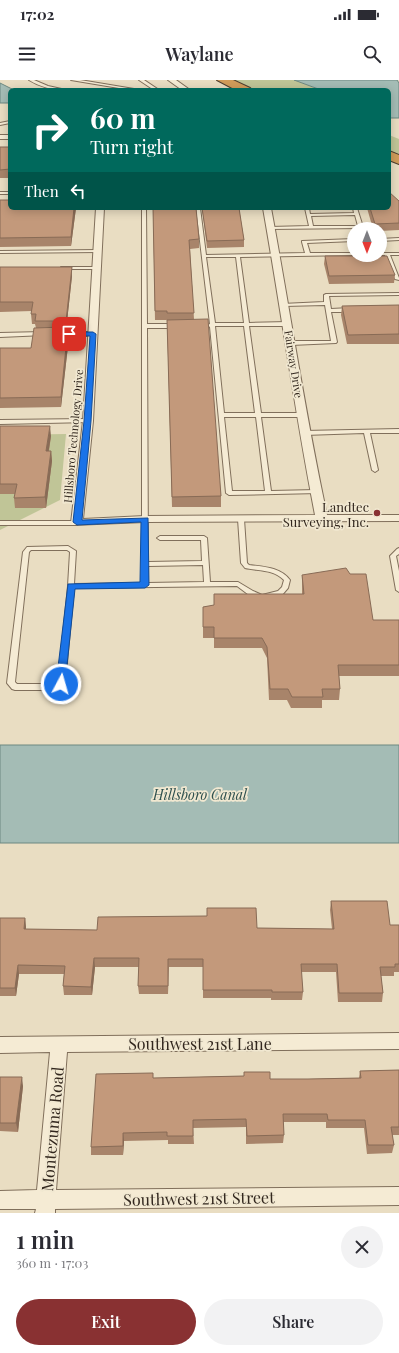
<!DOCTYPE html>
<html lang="en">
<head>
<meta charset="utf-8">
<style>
  body { margin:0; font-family:"Playfair Display",serif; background:#f2f2f3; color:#2b2b33; height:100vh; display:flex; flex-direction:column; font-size:15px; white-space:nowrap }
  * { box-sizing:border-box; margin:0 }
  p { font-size:13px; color:#7c7c81 }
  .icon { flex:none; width:22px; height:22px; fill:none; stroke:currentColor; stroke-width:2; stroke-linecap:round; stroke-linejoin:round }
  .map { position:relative; height:1133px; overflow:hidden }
  .details { display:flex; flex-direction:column; background:#fff; flex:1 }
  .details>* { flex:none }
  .top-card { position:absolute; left:8px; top:8px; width:383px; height:122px; border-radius:6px; box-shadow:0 2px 10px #0003; background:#00695c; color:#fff; overflow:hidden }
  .needle { width:26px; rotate:180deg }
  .buttons { position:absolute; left:347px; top:142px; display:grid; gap:8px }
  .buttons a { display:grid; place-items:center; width:40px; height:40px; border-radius:50%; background:#fff; box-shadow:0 2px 10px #0003; font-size:20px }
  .pin { position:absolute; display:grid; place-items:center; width:34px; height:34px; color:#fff; margin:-17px; border-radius:8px; box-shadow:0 2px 6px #0006 }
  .me { position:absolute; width:44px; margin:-22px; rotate:6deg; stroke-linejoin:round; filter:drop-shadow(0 0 3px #0008) }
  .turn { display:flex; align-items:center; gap:14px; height:84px; padding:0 16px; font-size:18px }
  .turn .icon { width:52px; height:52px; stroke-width:2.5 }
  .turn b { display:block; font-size:28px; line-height:34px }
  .then { display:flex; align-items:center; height:38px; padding:0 16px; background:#0003; gap:8px; font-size:15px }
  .round { display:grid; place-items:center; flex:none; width:42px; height:42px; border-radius:21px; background:#f2f2f3 }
  .overview { display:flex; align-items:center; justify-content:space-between; height:68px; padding:0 16px }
  h1 { font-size:24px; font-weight:600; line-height:30px }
  .action { display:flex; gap:8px; margin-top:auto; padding:8px 16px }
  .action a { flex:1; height:46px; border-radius:24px; background:#893132; color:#fff; font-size:16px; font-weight:600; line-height:46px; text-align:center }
  .action a+a { background:#f2f2f3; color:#2b2b33 }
  .status { display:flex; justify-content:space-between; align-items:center; height:28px; padding:0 20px; background:#fff; direction:ltr }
  .status svg { height:11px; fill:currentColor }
  header { display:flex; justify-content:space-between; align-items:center; height:52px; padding:0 16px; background:#fff; font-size:18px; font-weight:600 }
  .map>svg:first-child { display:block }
  .green { fill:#c0c597 }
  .water { fill:#a4bcb5; stroke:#6c8881 }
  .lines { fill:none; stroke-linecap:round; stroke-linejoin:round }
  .service-casing { stroke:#806f5b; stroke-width:2 }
  .minor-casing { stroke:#806f5b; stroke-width:2 }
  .motorway-casing { stroke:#4e3e2f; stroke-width:2 }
  .service { fill:#f5ebd4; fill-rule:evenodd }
  .minor { fill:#f5ebd4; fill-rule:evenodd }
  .motorway { fill:#d09c5a; fill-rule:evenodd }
  .wall { fill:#a8846a }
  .shaded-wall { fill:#886b56 }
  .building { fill:#c3997b; stroke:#886b56 }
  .route { fill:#1a73e8; stroke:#114b97 }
  .poi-dot { fill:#893132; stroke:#f1e8d1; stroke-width:1.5 }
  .labels { text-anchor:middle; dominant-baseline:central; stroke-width:3.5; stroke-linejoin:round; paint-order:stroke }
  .far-street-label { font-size:11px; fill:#32271e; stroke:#f1e8d1 }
  .poi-label { font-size:13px; fill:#32271e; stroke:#f1e8d1; text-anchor:end }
  .water-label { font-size:14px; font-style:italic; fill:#2e504e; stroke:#f1e8d1 }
  .near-street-label { font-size:16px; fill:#32271e; stroke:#f1e8d1 }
</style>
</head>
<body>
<div class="status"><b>17:02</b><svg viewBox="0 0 49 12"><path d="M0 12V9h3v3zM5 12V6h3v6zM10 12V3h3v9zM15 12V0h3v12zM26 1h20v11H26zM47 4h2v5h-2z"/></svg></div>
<header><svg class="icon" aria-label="menu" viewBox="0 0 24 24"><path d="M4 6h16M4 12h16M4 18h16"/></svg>Waylane<svg class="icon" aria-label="search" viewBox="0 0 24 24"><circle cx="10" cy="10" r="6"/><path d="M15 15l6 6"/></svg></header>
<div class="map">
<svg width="399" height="1133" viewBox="0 0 399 1133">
  <rect width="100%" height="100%" fill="#e9ddc2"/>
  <!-- green -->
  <path class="green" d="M228,0H294L321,10H251Z
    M389,55L399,59V77L389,71Z
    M66,354L60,420L0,450V355Z"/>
  <!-- water -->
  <path class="water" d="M294,0H397L399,3V38H389V10H321Z
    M0,3L14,10H10V23H0Z
    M0,665H399V763H0Z"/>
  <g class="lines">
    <defs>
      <path id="service" d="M29,0H34L48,6L66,10C53,10 40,7 29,0Z
        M71,0H80L140,10H131Z
        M139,0H144L159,10H154Z
        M10,41V43L0,45V43Z
        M0,112H10V114H0Z
        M142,128H146L147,244H175L178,246L175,248H147L148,482L202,481L201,460H160L157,458L160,456H204L207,458L210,502H238L253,511L262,515L278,511L282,507L284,500C273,489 258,491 245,488L241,483L238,439L241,437L244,439L247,483L249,485C264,487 280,487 290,500L288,508L282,515L261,519L249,515L237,506L74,508L65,604L64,606L56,610H15L12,609L7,603L23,472L27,467L68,466L76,471L74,504L142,503ZM31,470H67L70,472L68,506L58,603L55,604H17L15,602L29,472ZM203,485L204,502L148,503V486Z
        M196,128H200L206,175L305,173L302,162V161L354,159V161L307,163L310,173H354V175H356H354L240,177L249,243L288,242L291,244L288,246H249L261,333H301L304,335L301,337H261L271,411L317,410L320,412L319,413L229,415L226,413L211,257L210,247L207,245L210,244ZM206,177H236L244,243H215ZM215,246H244L255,333H224ZM224,337H256L265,411H232Z
        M305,128H309L310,134L354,133L353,128H357L363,147L361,148L270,149L268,148L270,147L309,146ZM355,135L358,146H313L311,136Z
        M399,158V160L380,161V159Z
        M100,170V171L98,172L0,173V171Z
        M380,173H399V175H390L399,198V200L395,199L385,175H378H380Z
        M61,187H97L99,188L97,189H61Z
        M399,213V215L329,216L331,229L350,228L353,230L350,232H331L337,262L336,263L291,265L288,263L291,261H331L325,225L284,226L282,225V224L324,222V215L326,214Z
        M43,252L45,253V255L0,257V253Z
        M57,252H93L96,254L93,256L55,255L54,254Z
        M88,339L90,340V342L0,344V340Z
        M399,349V353H370L378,390L375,392L372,390L364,353L304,355L301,353L304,351Z
        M0,441H77L80,443L77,445H0Z
        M399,468V474L396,476L399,491V512L396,510L390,476L397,469Z"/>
      <path id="minor" d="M168,0H176L190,10H182Z
        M0,55H10V59H0Z
        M96,128H104L93,341L83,439L145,436L315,435C295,333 281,230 263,128H271C290,230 305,333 327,435H399V441L145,442L73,445L71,443L83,341Z
        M399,953V969L67,972L56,1110L399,1107V1125L55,1129V1133H35L36,1129H0V1111L37,1110L50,972L0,973V957Z"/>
      <path id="motorway" d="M217,0H233L250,8L252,10H236Z
        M389,71L399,75V84L389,80Z"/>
    </defs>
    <!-- service casing -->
    <use href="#service" class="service-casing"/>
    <!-- minor casing -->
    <use href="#minor" class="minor-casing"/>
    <!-- motorway casing -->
    <use href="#motorway" class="motorway-casing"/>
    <!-- service -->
    <use href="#service" class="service"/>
    <!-- minor -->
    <use href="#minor" class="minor"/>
    <!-- motorway -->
    <use href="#motorway" class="motorway"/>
  </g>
  <!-- wall -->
  <path class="wall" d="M0,67H10V98H0Z
    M0,120L10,128H76L71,166L0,167Z
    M399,121V150L380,151V149H373L367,128H389Z
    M153,128L199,159V168L190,169L194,239L221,416V427H172L167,240H155Z
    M202,128H239L244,160V167L207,168Z
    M325,176L395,195L394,203L329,204L324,184Z
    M0,187H72V196L66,251H65L66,257H67L68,266L61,327L0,328V268H31L36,248L35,244H32L31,234L32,231L0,232Z
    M399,225V264H347L341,235L342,226Z
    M0,346L51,356L49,371H51L52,381L46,428H15L14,418L15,414H0Z
    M302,495L373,540H399V596H339L340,609L339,620H322V628H291L287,620H269L267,578L262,568H214V558H203V527L302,514Z
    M331,821L390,845H399V892H394V896H381L383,913L382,922H338L336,892H301L303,912L302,920H271V918H203V887H169L168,914H139L138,906L139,887H95L92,915H64L63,906L64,894H19L16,916H0V838H25L26,849L97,850L257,848L332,849L330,830Z
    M399,990V1055H392L394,1065L392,1073L367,1074L364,1048H326V1042H283L284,1055L283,1063L246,1064V1047L193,1048L194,1064H168V1060L124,1061L123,1075H91V1067L154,998L244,996V992L270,999H308L359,998L360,991Z
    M0,997L23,1006L18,1052L0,1051Z"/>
  <!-- shaded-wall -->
  <path class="shaded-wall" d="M74,128H76L71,166V157Z
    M72,187V196L66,251V241Z
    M67,257L68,266L61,327V317Z
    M50,346L51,356L47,381L46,371Z
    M51,371L52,381L46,428L45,417Z
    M25,838L26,847L25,858L24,849Z
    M94,878L95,887L92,915L91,907Z
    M18,885L19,894L16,916L15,908Z
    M22,997L23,1006L18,1052L16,1043Z
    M123,1053L124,1061L123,1075Z"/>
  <!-- building -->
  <path class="building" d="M0,67H10V89L0,90Z
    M389,112L399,121V143L375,144L370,128H389Z
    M0,120H10V128H74L71,157L0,158Z
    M153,128H196L199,159L189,160L194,233H167V231H155Z
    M202,128H239L244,160L207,161Z
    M325,176H387L395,195L329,196Z
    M0,187H72L66,241H35L36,234H31L33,222H0Z
    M399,225V254L348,255L342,226Z
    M208,239L221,416L172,417L167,240Z
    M65,247L64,257H67L61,317L0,318V268H31L34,248Z
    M0,346H50L46,371H51L45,417L14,418L17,404H0Z
    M346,488L350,494H366L373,540H399V585H338L340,609H322L323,617H292L288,609H270L267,567L262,558H214V547H203V527L214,525V514H304L302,495Z
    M331,821H387L390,845H399V884H395V887H380L383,913H339L337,884H301L303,912H272V910H203V879H168V906H138L139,878H94L91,907L63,906L65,886L18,885L15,908H0V838H25L24,849L97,850L98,837L207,836V828H256L257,848L334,849Z
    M399,990V1047H391L394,1065H368L365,1040H328L327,1034H283L284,1055L247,1056L246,1039L193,1040V1056H167V1052L123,1053V1066L91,1067L96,994L153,993V998L244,996V992H270V999H308L361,998L360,991Z
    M0,997H22L16,1043H0Z"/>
  <!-- route -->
  <path class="route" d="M93,252L96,254L91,341L82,440L148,438L149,505L145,508L75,509L65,604L61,607L56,604L68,504L140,502L141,442L77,445L73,442L84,341L90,256H69L66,254L69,252Z"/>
  <!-- markers -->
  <circle class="poi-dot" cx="377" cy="433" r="4"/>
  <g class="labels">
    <!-- far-street labels -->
    <g class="far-street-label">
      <text transform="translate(294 284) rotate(81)">Fairway Drive</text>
      <text transform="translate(73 356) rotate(-85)">Hillsboro Technology Drive</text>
    </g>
    <!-- poi labels -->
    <g class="poi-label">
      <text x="369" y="426">Landtec<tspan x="369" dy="15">Surveying, Inc.</tspan></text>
    </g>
    <!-- water labels -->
    <g class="water-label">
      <text x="200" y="714">Hillsboro Canal</text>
    </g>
    <!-- near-street labels -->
    <g class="near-street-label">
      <text x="200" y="963">Southwest 21st Lane</text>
      <text transform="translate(52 1049) rotate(-85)">Montezuma Road</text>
      <text transform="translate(199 1118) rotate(-1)">Southwest 21st Street</text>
    </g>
  </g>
</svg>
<div class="buttons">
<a><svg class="needle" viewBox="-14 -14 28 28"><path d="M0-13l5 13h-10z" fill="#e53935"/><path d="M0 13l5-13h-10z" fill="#7c7c81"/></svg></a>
</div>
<div class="pin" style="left:69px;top:254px;background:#d93025"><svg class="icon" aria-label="arrive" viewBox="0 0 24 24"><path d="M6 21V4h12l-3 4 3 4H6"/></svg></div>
<svg class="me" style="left:61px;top:604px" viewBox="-20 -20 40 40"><circle r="17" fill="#1a73e8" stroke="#fff" stroke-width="3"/><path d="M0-11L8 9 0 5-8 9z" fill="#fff"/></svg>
<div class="top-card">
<div class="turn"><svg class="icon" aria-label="right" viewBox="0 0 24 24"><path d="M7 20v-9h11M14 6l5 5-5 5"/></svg><div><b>60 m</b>Turn right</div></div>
<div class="then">Then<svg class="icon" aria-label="left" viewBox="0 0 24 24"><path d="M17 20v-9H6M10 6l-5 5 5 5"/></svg></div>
</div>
</div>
<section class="details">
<div class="overview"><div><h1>1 min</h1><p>360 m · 17:03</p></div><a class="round"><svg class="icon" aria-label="close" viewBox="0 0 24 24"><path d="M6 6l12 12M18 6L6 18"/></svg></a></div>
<div class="action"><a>Exit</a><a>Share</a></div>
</section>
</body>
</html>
